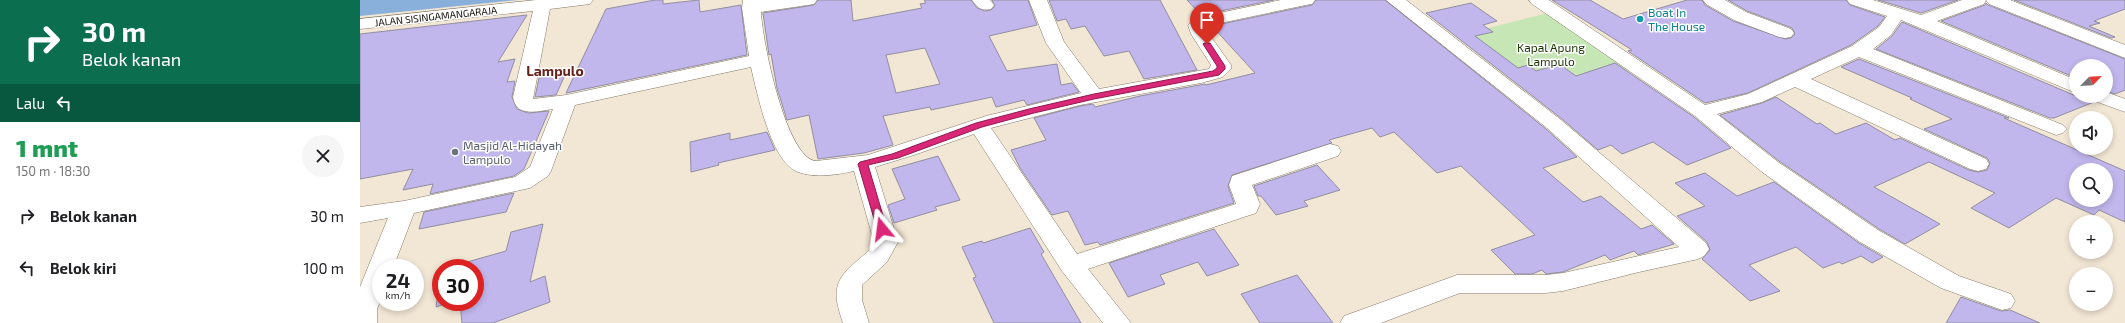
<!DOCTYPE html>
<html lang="id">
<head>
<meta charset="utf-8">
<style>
  body { margin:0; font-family:"Exo 2",sans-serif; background:#f6f6f6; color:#202124; height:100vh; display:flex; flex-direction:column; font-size:15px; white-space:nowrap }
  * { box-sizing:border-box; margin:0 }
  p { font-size:13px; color:#757577 }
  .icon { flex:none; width:22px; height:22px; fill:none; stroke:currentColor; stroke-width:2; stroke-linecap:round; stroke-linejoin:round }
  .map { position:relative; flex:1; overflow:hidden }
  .sheet { display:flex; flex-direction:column; background:#fff; width:360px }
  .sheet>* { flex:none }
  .guide { background:#0b6e4f; color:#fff; overflow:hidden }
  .needle { width:26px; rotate:65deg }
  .tools { position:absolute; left:1709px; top:59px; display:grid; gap:8px }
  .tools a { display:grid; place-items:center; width:44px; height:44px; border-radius:50%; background:#fff; box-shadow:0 2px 6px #0003; font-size:20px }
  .speed { position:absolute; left:12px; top:259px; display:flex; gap:8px; font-size:20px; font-weight:700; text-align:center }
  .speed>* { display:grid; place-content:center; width:52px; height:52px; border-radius:50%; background:#fff; box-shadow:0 2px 6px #0003; line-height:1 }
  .speed small { font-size:10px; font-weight:400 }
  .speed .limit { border:6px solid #d22; background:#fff; color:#111 }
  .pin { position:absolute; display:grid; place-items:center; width:34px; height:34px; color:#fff; margin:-41px -17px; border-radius:50% 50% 50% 0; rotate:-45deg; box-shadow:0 0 4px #0007 }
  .pin .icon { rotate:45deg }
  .me { position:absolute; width:44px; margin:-22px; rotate:344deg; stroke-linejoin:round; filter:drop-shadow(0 0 3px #0008) }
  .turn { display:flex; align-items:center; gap:14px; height:84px; padding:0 16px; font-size:18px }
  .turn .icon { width:52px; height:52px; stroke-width:2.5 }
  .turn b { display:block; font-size:28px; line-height:34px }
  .then { display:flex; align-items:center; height:38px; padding:0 16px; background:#0003; gap:8px; font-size:15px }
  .round { display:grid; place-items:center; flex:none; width:42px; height:42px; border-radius:21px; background:#f6f6f6 }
  .overview { display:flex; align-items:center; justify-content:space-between; height:68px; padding:0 16px }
  h1 { font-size:24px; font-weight:800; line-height:30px; color:#1e9e55 }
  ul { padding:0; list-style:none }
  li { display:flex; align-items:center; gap:12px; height:52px; padding:0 16px }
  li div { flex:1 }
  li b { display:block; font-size:15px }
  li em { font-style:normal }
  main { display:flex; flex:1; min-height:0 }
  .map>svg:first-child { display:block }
  .green { fill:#c7e6b5 }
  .water { fill:#89b0db }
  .building { fill:#c2b7ed; stroke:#918ea1; fill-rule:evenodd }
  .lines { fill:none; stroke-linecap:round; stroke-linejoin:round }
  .minor-casing { stroke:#857a69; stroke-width:1 }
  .minor { fill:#fff; fill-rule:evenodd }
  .route { fill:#db2777; stroke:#8e194d }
  .culture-dot { fill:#0f9aa8; stroke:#fff; stroke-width:1.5 }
  .worship-dot { fill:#6b7280; stroke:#fff; stroke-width:1.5 }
  .labels { text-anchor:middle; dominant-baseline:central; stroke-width:3; stroke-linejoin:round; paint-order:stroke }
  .far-street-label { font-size:10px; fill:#110d07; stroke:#fff }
  .culture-label { font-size:12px; fill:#0d838f; stroke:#fff; text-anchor:start }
  .park-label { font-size:12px; fill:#193400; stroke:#fff }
  .worship-label { font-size:12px; fill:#5b616d; stroke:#fff; text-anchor:start }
  .quarter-label { font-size:14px; font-weight:bold; fill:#672319; stroke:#fff }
</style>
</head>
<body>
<main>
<section class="sheet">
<div class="guide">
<div class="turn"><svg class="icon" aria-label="right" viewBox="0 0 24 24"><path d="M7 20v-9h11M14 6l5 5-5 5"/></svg><div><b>30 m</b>Belok kanan</div></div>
<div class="then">Lalu<svg class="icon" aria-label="left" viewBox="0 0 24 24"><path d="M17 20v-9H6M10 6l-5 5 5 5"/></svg></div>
</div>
<div class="overview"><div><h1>1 mnt</h1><p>150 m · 18:30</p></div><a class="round"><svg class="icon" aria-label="close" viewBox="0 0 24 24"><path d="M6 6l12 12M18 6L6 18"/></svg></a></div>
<ul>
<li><svg class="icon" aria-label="right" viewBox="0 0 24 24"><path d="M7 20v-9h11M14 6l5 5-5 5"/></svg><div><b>Belok kanan</b></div><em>30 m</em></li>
<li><svg class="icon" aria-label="left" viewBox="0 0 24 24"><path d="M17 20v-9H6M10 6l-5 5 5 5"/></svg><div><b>Belok kiri</b></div><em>100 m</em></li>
</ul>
</section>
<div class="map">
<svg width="1765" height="323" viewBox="0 0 1765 323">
  <rect width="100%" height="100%" fill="#f2e6d4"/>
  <!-- green -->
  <path class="green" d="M1192,12L1279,68L1187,96L1105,34Z"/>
  <!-- water -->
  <path class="water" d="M0,0H158L0,16Z"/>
  <!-- building -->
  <path class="building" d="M295,0H303V4L339,0L340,12L381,5L387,55L206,93L246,9Z
    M458,0H491L493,21L562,8L560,4L566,3L564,0H611L617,8L625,11L631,10L635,6L632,0H668L677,25L629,36L647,71L697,64L701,85L712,83L719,92L667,105L664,100L636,107L632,97L571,110L570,107L523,116L533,145L504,153L458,159L449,115L427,120L417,88L411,54L409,55L403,13L454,5ZM565,48L580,84L536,93L526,55Z
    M689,0H800L837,70L784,79L769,51L744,56L725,26L711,29L706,19L697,21Z
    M827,0H914L841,15Z
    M956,0H1025L1186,129L1217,157L1183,168L1223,202L1241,196L1281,229L1292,225L1314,244L1278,255L1274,251L1250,260L1245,255L1203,272L1186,274L1182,270L1172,274H1155L1131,250L1175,235L1101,166L1077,173L1034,132L1020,137L1012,128L969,140L972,143L872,175L868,186L874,203L740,245L738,242L725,245L708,211L692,215L660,168L651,150L686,140L674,118L720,106L733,104L735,107L780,96L845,84L846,85L895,73L852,26L952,5Z
    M1192,0H1230L1263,19L1327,0H1342L1345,5L1373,21L1425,39L1431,38L1435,34L1432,28L1387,11L1368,0H1486L1490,5L1525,17L1518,26L1491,45L1388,93L1345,103L1268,51L1272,50Z
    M1518,0H1598L1561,13Z
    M1654,0H1765V9L1734,21L1740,23L1729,26L1755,37L1751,38Z
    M1111,3L1137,21L1123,25L1133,32L1115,36L1158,68L1168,65L1176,71L1199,64L1216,76L1255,63L1334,117L1371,148L1327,165L1293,142L1262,154L1251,145L1238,150L1202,119L1066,13Z
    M1626,3L1628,5L1765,59V90L1755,94L1746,91V66H1716V78L1581,21L1625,5Z
    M167,15L138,62L155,59L147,82L155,81L152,97L157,109L168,113L189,111L164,169L154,176L70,194L73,184L43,190L53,169L0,179V34Z
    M1542,22L1716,96H1728L1734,102L1694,118H1690L1516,49L1532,36Z
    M1499,59L1649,118H1644L1765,171V222L1739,210L1734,215L1696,198L1649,228L1611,208L1635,193L1569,162L1514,187L1580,224L1545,244L1519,229L1419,161L1360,115L1402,103L1416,97L1457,124L1460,123L1476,134L1506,123L1535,140L1540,138L1609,170L1618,172L1627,170L1630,163L1627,158L1564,129L1592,119L1550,99L1552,98L1481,67ZM1716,170H1746V200H1716Z
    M205,75L196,95L175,97L179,78Z
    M407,132L415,150L358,163L359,165L331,172L330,142L370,133V140Z
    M578,156L600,200L575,207L577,210L534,223L528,205L545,199L532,169Z
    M957,165L980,190L944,201L948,206L916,215L901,196H898L894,186Z
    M1345,173L1377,196L1414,182L1499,243L1523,257L1512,263L1501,256L1482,264L1479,262L1463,268L1436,247L1389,265L1420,291L1390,301L1342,259L1350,250L1347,242L1317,216L1345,206L1315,183Z
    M154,193L146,212L59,229L64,212Z
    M183,224L170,282L185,276L190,302L133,323H102L100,302H115V268H86L146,251L151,232Z
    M670,228L684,252L681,254L721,323H634L613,278L616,277L602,247L622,241L623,243Z
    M854,229L879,265L847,276L838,262L800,275L805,284L768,297L749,263Z
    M81,272V302H92L76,307Z
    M937,275L973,323H900L881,294Z
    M1601,297L1641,311L1650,310L1680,323H1586Z"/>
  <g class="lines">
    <defs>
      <path id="minor" d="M176,0H233L230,4L190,9L173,99L206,95L389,56L382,8L383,0H457L454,4L448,5L401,12C402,39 426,159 456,161L508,155L626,116L721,93L686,43L669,0H687L704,42L739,89L849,69L851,65L831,34L828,25L835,18L921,0H955L952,4L946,5L846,26L849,34L871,65V69L863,77L841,83L720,105L631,128L717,254L876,204L869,185L872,176L970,144L978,146L981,151L978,156L892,185L900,204L896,213L728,269L771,323H743L702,271L614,134L554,155L515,167L538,242L527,262L502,285V300L509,323H483C473,294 472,281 498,260C504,255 511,250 514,242L494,171C477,175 450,179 434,170C410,156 397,93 391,67L215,105L191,171L188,176L170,188L54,213L33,268H21V299L17,309V323H0V287L28,218L0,223V207L44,201L155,177L170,167L193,109C178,111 156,118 153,97L173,11L0,29V19Z
        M612,0H630L634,5L631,9C621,11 618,8 612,0Z
        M1026,0H1046L1201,120L1346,243L1349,249C1345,256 1342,258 1334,260L1279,272L1203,291L1186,293H1100L1021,323H980L984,316L1097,275H1186L1203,273L1319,247L1187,128Z
        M1169,0H1189L1345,105L1388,94L1492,46L1519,27L1527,16L1490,4L1487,0H1513L1561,15L1602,0H1650L1765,45V58L1629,4L1626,0L1624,4L1577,21L1716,80V93L1541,20L1531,35L1513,49L1703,125L1707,129L1703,133L1696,135L1499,57L1451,79L1626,159L1629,164L1626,169L1618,171L1610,169L1435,87L1402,102L1357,114L1418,162L1518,230L1599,276L1651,294L1655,301L1651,308L1642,310L1581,288L1500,242L1402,172L1335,116L1172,4Z
        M1343,0H1365L1386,12L1431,29L1434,33L1431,37L1425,38L1419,37L1374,20L1346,4Z
        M1746,92L1765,99V112L1732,100L1729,96H1746Z"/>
    </defs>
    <!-- minor casing -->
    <use href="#minor" class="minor-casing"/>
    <!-- minor -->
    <use href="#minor" class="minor"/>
  </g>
  <!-- route -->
  <path class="route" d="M844,43H850L865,66V69L859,75L734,99L674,113L622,127L538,158L508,165L527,229L522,232L517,229L498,164L500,162L532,154L616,123L669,109L734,94L853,71L857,68V66L843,44Z"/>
  <!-- markers -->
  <circle class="culture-dot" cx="1280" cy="19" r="4"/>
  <circle class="worship-dot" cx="95" cy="152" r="4"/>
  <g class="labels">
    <!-- far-street labels -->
    <g class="far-street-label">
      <text transform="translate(76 16) rotate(-6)">JALAN SISINGAMANGARAJA</text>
    </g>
    <!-- culture labels -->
    <g class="culture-label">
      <text x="1288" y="12">Boat In<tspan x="1288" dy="14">The House</tspan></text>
    </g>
    <!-- park labels -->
    <g class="park-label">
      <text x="1191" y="47">Kapal Apung<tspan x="1191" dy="14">Lampulo</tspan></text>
    </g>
    <!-- worship labels -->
    <g class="worship-label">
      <text x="103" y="145">Masjid Al-Hidayah<tspan x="103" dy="14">Lampulo</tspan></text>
    </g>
    <!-- quarter labels -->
    <g class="quarter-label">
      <text x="195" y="70">Lampulo</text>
    </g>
  </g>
</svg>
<div class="tools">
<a><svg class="needle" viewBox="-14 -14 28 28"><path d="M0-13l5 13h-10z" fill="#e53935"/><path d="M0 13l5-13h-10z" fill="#757577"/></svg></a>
<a><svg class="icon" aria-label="sound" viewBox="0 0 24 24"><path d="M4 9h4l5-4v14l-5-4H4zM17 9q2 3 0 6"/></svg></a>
<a><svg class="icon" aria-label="search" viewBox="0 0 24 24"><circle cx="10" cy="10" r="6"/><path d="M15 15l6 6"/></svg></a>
<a>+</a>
<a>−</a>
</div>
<div class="speed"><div>24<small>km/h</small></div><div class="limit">30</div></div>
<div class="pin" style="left:847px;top:44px;background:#d93025"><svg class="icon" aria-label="arrive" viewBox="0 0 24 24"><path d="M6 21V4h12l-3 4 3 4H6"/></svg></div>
<svg class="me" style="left:522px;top:229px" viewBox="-20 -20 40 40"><path d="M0-17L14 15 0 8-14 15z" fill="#db2777" stroke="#fff" stroke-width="4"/></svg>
</div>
</main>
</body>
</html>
